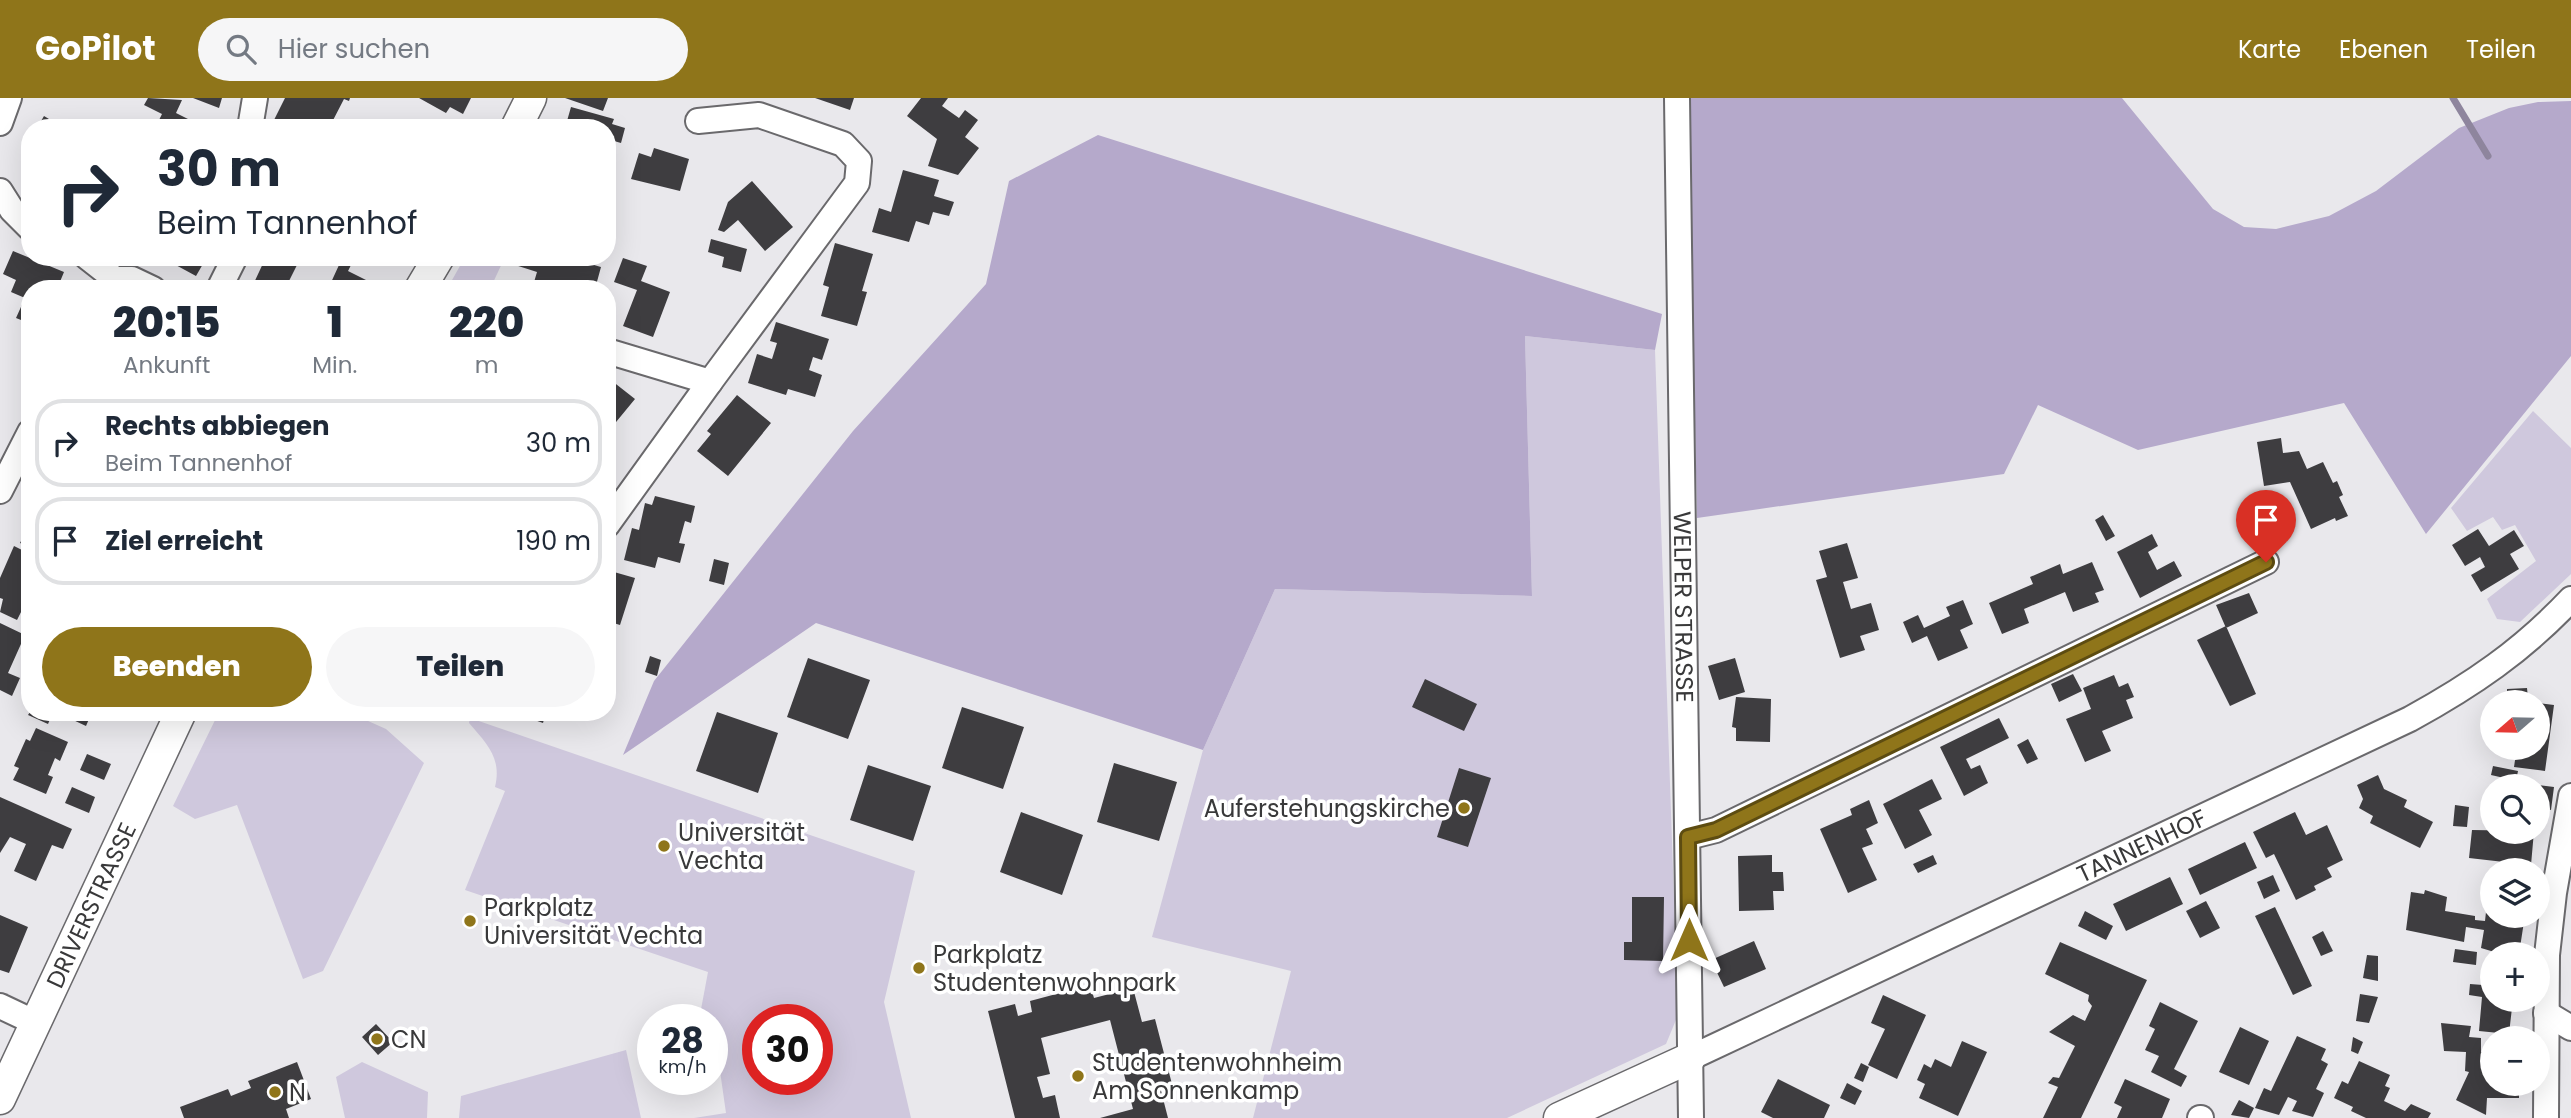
<!DOCTYPE html>
<html lang="de">
<head>
<meta charset="utf-8">
<style>
  body { margin:0; font-family:Poppins,sans-serif; background:#f6f6f7; color:#1f2937; height:100vh; display:flex; flex-direction:column; font-size:26px; white-space:nowrap }
  * { box-sizing:border-box; margin:0 }
  p { font-size:23px; color:#747a83 }
  .icon { flex:none; width:38px; height:38px; fill:none; stroke:currentColor; stroke-width:2; stroke-linecap:round; stroke-linejoin:round }
  .map { position:relative; flex:1; overflow:hidden }
  .details { position:absolute; left:21px; top:182px; width:595px; height:441px; display:flex; flex-direction:column; background:#fff; border-radius:28px; box-shadow:0 7px 28px #0002 }
  .details>* { flex:none }
  .hud { position:absolute; left:21px; top:21px; width:595px; height:147px; border-radius:28px; box-shadow:0 7px 28px #0002; background:#fff; color:#1f2937; overflow:hidden }
  .needle { width:46px; rotate:250deg }
  .tools { position:absolute; left:2480px; top:592px; display:grid; gap:14px }
  .tools a { display:grid; place-items:center; width:70px; height:70px; border-radius:50%; background:#fff; box-shadow:0 7px 28px #0002; font-size:35px }
  .speed { position:absolute; left:637px; top:906px; display:flex; gap:14px; font-size:35px; font-weight:700; text-align:center }
  .speed>* { display:grid; place-content:center; width:91px; height:91px; border-radius:50%; background:#fff; box-shadow:0 7px 28px #0002; line-height:1 }
  .speed small { font-size:18px; font-weight:400 }
  .speed .limit { border:10px solid #d22; background:#fff; color:#111 }
  .pin { position:absolute; display:grid; place-items:center; width:60px; height:60px; color:#fff; margin:-72px -30px; border-radius:50% 50% 50% 0; rotate:-45deg; box-shadow:0 0 7px #0007 }
  .pin .icon { rotate:45deg }
  .me { position:absolute; width:77px; margin:-38px; rotate:0deg; stroke-linejoin:round; filter:drop-shadow(0 0 5px #0008) }
  .turn { display:flex; align-items:center; gap:24px; height:147px; padding:0 21px; font-size:32px }
  .turn .icon { width:91px; height:91px; stroke-width:2.5 }
  .turn b { display:block; font-size:49px; line-height:60px }
  .eta { display:flex; justify-content:space-evenly; align-items:center; height:119px; text-align:center }
  .eta b { font-size:42px; font-weight:800; line-height:49px }
  .button { display:flex; gap:14px; margin-top:auto; padding:14px 21px }
  .button a { flex:1; height:80px; border-radius:42px; background:#8f751a; color:#fff; font-size:28px; font-weight:800; line-height:80px; text-align:center }
  .button a+a { background:#f6f6f7; color:#1f2937 }
  ul { padding:0; list-style:none }
  li { display:flex; align-items:center; gap:21px; height:88px; margin:0 14px 10px; padding:0 7px; border:4px solid #e0e1e3; border-radius:28px }
  li div { flex:1 }
  li b { display:block; font-size:26px }
  li em { font-style:normal }
  header { display:flex; align-items:center; gap:42px; box-sizing:border-box; height:98px; padding:0 35px; background:#8f751a; color:#fff }
  header strong { font-size:33px }
  nav { display:flex; gap:38px; margin-inline-start:auto; font-size:24px }
  .search { width:490px; height:63px; background:#f6f6f7; display:flex; align-items:center; gap:18px; box-sizing:border-box; padding:0 24px; border-radius:38px; color:#747a83; font-size:26px }
  .map>svg:first-child { display:block }
  .green { fill:#cfc8dd; fill-rule:evenodd }
  .forest { fill:#b5a9cb }
  .lines { fill:none; stroke-linecap:round; stroke-linejoin:round }
  .stream { stroke:#8e859d; stroke-width:7 }
  .building { fill:#3e3d40 }
  .minor-casing { stroke:#6a696c; stroke-width:28 }
  .tertiary-casing { stroke:#6a696c; stroke-width:33 }
  .minor { stroke:#fff; stroke-width:24 }
  .tertiary { stroke:#fff; stroke-width:30 }
  .route-casing { stroke:#5d4c11; stroke-width:18 }
  .route { stroke:#8f751a; stroke-width:12 }
  .poi-dot { fill:#8f751a; stroke:#fff; stroke-width:2.5 }
  .labels { text-anchor:middle; dominant-baseline:central; stroke-width:7; stroke-linejoin:round; paint-order:stroke }
  .street-label { font-size:24px; fill:#39393a; stroke:#fff }
  .poi-label { font-size:24px; fill:#39393a; stroke:#fff; text-anchor:start }
</style>
</head>
<body>
<header>
<strong>GoPilot</strong>
<div class="search"><svg class="icon" aria-label="search" viewBox="0 0 24 24"><circle cx="10" cy="10" r="6"/><path d="M15 15l6 6"/></svg>Hier suchen</div>
<nav><a>Karte</a><a>Ebenen</a><a>Teilen</a></nav>
</header>
<div class="map">
<svg width="2571" height="1020" viewBox="0 0 2571 1020">
  <rect width="100%" height="100%" fill="#e9e8ec"/>
  <!-- green -->
  <path class="green" d="M465,159H505L490,191H447Z
    M1525,238L1655,252L1678,917L1666,946L1507,1020H1253L1291,873L1152,839L1203,652L1275,491L1532,498Z
    M2533,313L2571,350V476L2520,524L2497,521L2487,501L2536,463L2515,427L2502,432L2493,419L2467,433L2451,410Z
    M219,614H348L386,631L424,665L323,873L303,881L237,707L195,721L173,708Z
    M470,620L915,773L884,904L911,1020H694L726,1015L720,973L712,974V922H699L708,874L465,792L505,693L495,689C502,660 487,646 469,625ZM758,922H817V982H758Z
    M626,952L641,1020H459L461,998Z
    M362,964L428,994L427,1020H345L336,979Z"/>
  <!-- forest -->
  <path class="forest" d="M1688,0H2122L2213,111L2244,129L2276,131L2329,118L2376,93L2459,30L2509,10L2538,4L2571,3V258L2426,436L2344,305L2138,352L2038,307L2004,376L1697,420Z
    M1098,37L1662,216L1655,252L1525,238L1532,498L1275,491L1203,652L816,525L623,657L654,583L853,333L986,186L1009,83Z"/>
  <g class="lines">
    <!-- stream -->
    <path class="stream" d="M2453,0L2488,58"/>
  </g>
  <!-- building -->
  <path class="building" d="M148,0L182,2L176,15L206,30H155L162,16L144,7Z
    M193,0H222L219,10Z
    M285,0H350L349,3L344,1L329,30H285L273,24Z
    M419,0H471L463,16L450,9L446,15Z
    M565,0H608L603,13Z
    M815,0H854L850,12Z
    M921,0H948L942,8L959,20L965,12L978,22L965,39L979,50L958,77L928,68L937,41L907,18Z
    M571,9L614,21L612,26L625,30L621,45L607,41V30H565Z
    M44,18L64,30H37Z
    M654,50L689,61L680,93L631,81L639,55L651,59Z
    M903,72L939,82L934,98L954,104L949,118L933,114L929,127L916,123L909,144L872,134L879,110L891,114Z
    M752,83L793,129L765,153L738,122L724,134L718,132L728,104Z
    M711,141L747,151L741,174L722,169L724,159L708,154Z
    M835,145L873,156L862,193L867,194L857,228L821,218L829,189L823,187Z
    M13,153L64,174L57,191H30V216L26,224L16,220L25,200L11,194L16,182L3,176Z
    M161,159H207L196,178Z
    M266,159H301L285,191H261L253,187Z
    M322,159H355L348,173L372,185L369,191H328L339,167Z
    M516,159H566L601,169L595,191H532L537,174L512,166Z
    M623,160L647,168L641,183L670,194L653,239L623,228L637,192L614,184Z
    M776,224L829,241L822,262L813,259L809,272L822,277L815,299L788,291L786,297L748,285L757,256L772,261L777,245L770,243Z
    M607,279L635,301L607,335Z
    M737,297L771,325L728,378L697,353L711,336L707,333Z
    M2281,340L2283,355L2299,353L2307,371L2323,364L2333,385L2337,383L2343,397L2339,399L2348,418L2336,423L2335,420L2311,431L2290,384L2264,388L2257,344Z
    M655,398L695,408L691,425L685,423L679,445L685,446L680,465L658,459L655,470L624,462L632,430L639,432L645,405L652,407Z
    M2103,417L2115,438L2106,443L2095,422Z
    M2478,431L2489,448L2514,432L2524,448L2510,456L2519,471L2481,494L2471,477L2485,469L2480,459L2465,468L2452,447Z
    M26,433L30,435V449L20,445Z
    M2152,436L2158,448L2148,454L2157,472L2174,463L2182,478L2140,500L2117,454Z
    M1847,445L1858,480L1843,484L1851,511L1871,505L1879,532L1860,538L1865,552L1840,560L1816,482L1827,479L1819,453Z
    M14,448L30,456V510L28,514L22,512L17,522L0,514L3,501L0,500V480Z
    M714,461L729,465L724,487L709,483Z
    M2092,464L2104,492L2095,495L2099,504L2073,514L2065,494L2024,511L2029,525L2002,536L1989,505L2033,486L2030,479L2060,466L2063,476Z
    M607,472L635,480L620,527L607,523Z
    M2249,495L2258,515L2226,530L2216,507Z
    M1963,502L1973,526L1960,532L1968,550L1938,563L1927,538L1912,545L1903,524L1918,517L1924,530L1950,518L1946,509Z
    M0,525L25,537L8,575L20,580L12,598L0,592Z
    M2226,528L2256,596L2230,608L2197,542Z
    M650,558L661,562L657,578L645,574Z
    M808,560L870,582L848,641L787,619Z
    M1735,560L1745,594L1719,602L1708,568Z
    M2073,576L2082,593L2059,604L2051,586Z
    M2114,577L2119,589L2128,585L2134,599L2126,602L2133,620L2102,633L2111,653L2085,664L2066,621L2091,611L2083,590Z
    M1425,581L1477,606L1464,633L1412,609Z
    M2527,590L2528,600L2507,601V591Z
    M1736,599L1771,601L1770,644L1736,643V630L1732,629Z
    M2538,605L2554,607L2545,673L2514,669L2517,649H2538Z
    M962,609L1024,629L1003,691L942,670Z
    M30,614H53L48,626L28,617Z
    M56,614H92L86,628Z
    M512,614H546L543,625Z
    M717,614L778,635L758,695L696,673Z
    M1999,620L2009,640L1966,661L1971,671L1980,667L1988,685L1964,698L1940,649Z
    M36,630L68,644L60,663L55,660L48,677L53,679L46,696L13,682L19,670L14,668L26,641L30,643Z
    M2028,641L2038,661L2027,666L2017,647Z
    M87,656L111,666L104,682L80,672Z
    M1114,665L1177,684L1159,743L1097,724Z
    M868,667L931,688L913,743L850,722Z
    M2493,668L2518,673L2516,683L2535,688H2512L2513,682L2491,677Z
    M1459,670L1491,680L1468,749L1437,739Z
    M2378,677L2384,691L2407,702L2404,709L2433,724L2420,750L2370,725L2373,718L2359,710L2363,701L2357,687Z
    M1932,681L1942,701L1919,712L1932,737L1905,751L1883,706Z
    M2538,687L2554,689L2551,712L2538,709Z
    M72,689L95,699L89,715L65,705Z
    M0,699L72,731L63,751L52,747L36,783L14,773L26,746L10,739L0,755Z
    M1869,702L1878,725L1866,731L1873,746L1862,750L1877,782L1848,795L1820,731L1852,717L1850,711Z
    M2455,707L2469,709L2467,729L2453,728Z
    M1021,714L1083,737L1062,797L1000,774Z
    M2295,714L2306,737L2327,727L2343,762L2327,770L2332,779L2314,788L2316,792L2296,802L2274,756L2266,760L2253,734Z
    M2472,732L2534,733L2531,767H2525V771L2513,770V765L2469,760Z
    M2245,744L2257,770L2200,797L2188,771Z
    M1772,757V774H1783L1784,793H1773L1774,812L1739,813L1738,758Z
    M1933,757L1937,766L1918,775L1913,766Z
    M2273,777L2280,793L2264,801L2257,784Z
    M2170,779L2183,806L2126,833L2113,806Z
    M2425,792L2447,799L2445,813L2475,818V822L2485,823L2487,805L2492,806V817H2525L2519,856H2501L2481,850L2484,832L2466,829L2464,844L2406,832L2411,794L2424,796Z
    M1632,799H1664L1663,863L1624,862V844H1632Z
    M2206,803L2220,830L2200,840L2186,813Z
    M2275,809L2312,888L2293,897L2255,818Z
    M2085,813L2113,828L2106,842L2078,828Z
    M0,817L28,829L9,875L0,872Z
    M2323,833L2333,853L2321,858L2312,839Z
    M1754,843L1766,871L1724,889L1711,862Z
    M2060,844L2147,882L2081,1020H2043L2058,989L2048,985L2053,979L2059,980L2075,948L2049,934L2073,917L2085,923L2092,908L2088,903L2089,897L2045,876Z
    M2455,851L2477,854L2476,867L2453,864Z
    M2367,857L2378,858V883L2363,880Z
    M2484,869H2492V901H2513L2509,936L2479,933L2482,899L2469,897L2470,886L2483,887Z
    M1090,887L1094,900L1133,890L1142,924L1155,921L1172,986L1160,989L1168,1020H1100L1133,1011L1110,922L1041,940L1050,976L1037,979L1043,1000L1055,997L1060,1020H1015L988,913L1015,906L1018,918L1032,914L1030,903Z
    M2360,896L2378,899L2369,925L2356,923Z
    M1883,897L1926,917L1897,981L1868,967L1885,931L1871,925Z
    M2160,904L2198,923L2174,971L2187,978L2181,989L2151,974L2159,958L2145,952L2155,931L2149,928Z
    M2441,925L2471,928L2469,939L2481,940V954H2492V985H2519V1000H2487L2486,1017L2456,1002L2469,974L2465,973L2466,954L2444,953Z
    M376,926L393,944L378,957L362,939Z
    M2240,929L2269,943L2249,987L2219,974Z
    M2297,938L2326,951L2321,962L2328,966L2316,991L2324,995L2313,1019L2292,1013L2297,1003L2288,999L2279,1017L2255,1010L2264,990L2271,993Z
    M2353,939L2363,944L2358,956L2351,953Z
    M1962,943L1987,954L1958,1018L1919,1000L1925,986L1917,982L1924,966L1931,970L1935,961L1951,969Z
    M2359,963L2390,977L2385,988L2390,990L2384,1003L2405,1013L2411,1006L2431,1015L2428,1020H2366L2351,1013L2353,1009L2334,1000L2342,983L2348,986Z
    M297,964L311,1001L286,1011L289,1020H184L180,1009L228,991L231,998L251,990L248,983Z
    M1861,965L1869,969L1863,984L1854,980Z
    M1778,981L1830,1007L1824,1020H1773L1761,1014Z
    M2125,981L2170,1001L2162,1020H2117L2122,1009L2114,1005Z
    M1847,985L1862,993L1855,1007L1840,1000Z
    M2239,1002L2254,1010L2249,1020L2231,1017Z"/>
  <g class="lines">
    <defs>
      <g id="minor">
        <path id="s1" d="M1677,0L1691,1020"/>
        <path d="M698,23L759,17L843,46L859,63L857,85L710,284"/>
        <path d="M0,25L9,0"/>
        <path d="M250,30L255,0"/>
        <path d="M0,93L12,112L30,130"/>
        <path d="M87,159L115,181"/>
        <path d="M105,191L115,181H132L153,191"/>
        <path d="M219,191L235,159"/>
        <path d="M607,253L710,284L607,427"/>
        <path d="M0,393L30,334"/>
        <path d="M1688,739L1716,732L2266,464"/>
        <path d="M0,908L36,925"/>
        <path d="M2546,915L2571,930"/>
        <path id="s2" d="M1690,960L2410,621C2472,587 2522,553 2571,501"/>
        <path d="M2200,1020H2201"/>
        <path d="M2546,1020L2547,857L2554,795L2571,698"/>
      </g>
      <g id="tertiary">
        <path d="M516,30L531,0"/>
        <path d="M420,191L439,159"/>
        <path id="s3" d="M0,1001L181,614"/>
        <path d="M1559,1020L1690,960"/>
      </g>
    </defs>
    <!-- minor casing -->
    <use href="#minor" class="minor-casing"/>
    <!-- tertiary casing -->
    <use href="#tertiary" class="tertiary-casing"/>
    <!-- minor -->
    <use href="#minor" class="minor"/>
    <!-- tertiary -->
    <use href="#tertiary" class="tertiary"/>
  </g>
  <g class="lines">
    <defs>
      <path id="route" d="M1689,842L1688,739L1716,732L2266,464"/>
    </defs>
    <!-- route casing -->
    <use href="#route" class="route-casing"/>
    <!-- route -->
    <use href="#route" class="route"/>
  </g>
  <!-- markers -->
  <g class="poi-dot">
    <circle cx="1464" cy="710" r="7"/>
    <circle cx="664" cy="748" r="7"/>
    <circle cx="470" cy="823" r="7"/>
    <circle cx="919" cy="870" r="7"/>
    <circle cx="377" cy="941" r="7"/>
    <circle cx="1078" cy="978" r="7"/>
    <circle cx="275" cy="994" r="7"/>
  </g>
  <g class="labels">
    <!-- street labels -->
    <g class="street-label">
      <text stroke="none"><textPath href="#s1" startOffset="509">WELPER STRASSE</textPath></text>
      <text stroke="none"><textPath href="#s2" startOffset="499">TANNENHOF</textPath></text>
      <text stroke="none"><textPath href="#s3" startOffset="214">DRIVERSTRASSE</textPath></text>
    </g>
    <!-- poi labels -->
    <g class="poi-label">
      <text x="1450" y="710" text-anchor="end">Auferstehungskirche</text>
      <text x="678" y="734">Universität<tspan x="678" dy="28">Vechta</tspan></text>
      <text x="484" y="809">Parkplatz<tspan x="484" dy="28">Universität Vechta</tspan></text>
      <text x="933" y="856">Parkplatz<tspan x="933" dy="28">Studentenwohnpark</tspan></text>
      <text x="391" y="941">CN</text>
      <text x="1092" y="964">Studentenwohnheim<tspan x="1092" dy="28">Am Sonnenkamp</tspan></text>
      <text x="289" y="994">N</text>
    </g>
  </g>
</svg>
<div class="tools">
<a><svg class="needle" viewBox="-14 -14 28 28"><path d="M0-13l5 13h-10z" fill="#e53935"/><path d="M0 13l5-13h-10z" fill="#747a83"/></svg></a>
<a><svg class="icon" aria-label="search" viewBox="0 0 24 24"><circle cx="10" cy="10" r="6"/><path d="M15 15l6 6"/></svg></a>
<a><svg class="icon" aria-label="layers" viewBox="0 0 24 24"><path d="M12 4l9 5-9 5-9-5zM3 14l9 5 9-5"/></svg></a>
<a>+</a>
<a>−</a>
</div>
<div class="speed"><div>28<small>km/h</small></div><div class="limit">30</div></div>
<div class="pin" style="left:2266px;top:464px;background:#d93025"><svg class="icon" aria-label="arrive" viewBox="0 0 24 24"><path d="M6 21V4h12l-3 4 3 4H6"/></svg></div>
<svg class="me" style="left:1689px;top:842px" viewBox="-20 -20 40 40"><path d="M0-17L14 15 0 8-14 15z" fill="#8f751a" stroke="#fff" stroke-width="4"/></svg>
<div class="hud">
<div class="turn"><svg class="icon" aria-label="right" viewBox="0 0 24 24"><path d="M7 20v-9h11M14 6l5 5-5 5"/></svg><div><b>30 m</b>Beim Tannenhof</div></div>
</div>
<section class="details">
<div class="eta">
<div><b>20:15</b><p>Ankunft</p></div>
<div><b>1</b><p>Min.</p></div>
<div><b>220</b><p>m</p></div>
</div>
<ul>
<li><svg class="icon" aria-label="right" viewBox="0 0 24 24"><path d="M7 20v-9h11M14 6l5 5-5 5"/></svg><div><b>Rechts abbiegen</b><p>Beim Tannenhof</p></div><em>30 m</em></li>
<li><svg class="icon" aria-label="arrive" viewBox="0 0 24 24"><path d="M6 21V4h12l-3 4 3 4H6"/></svg><div><b>Ziel erreicht</b></div><em>190 m</em></li>
</ul>
<div class="button"><a>Beenden</a><a>Teilen</a></div>
</section>
</div>
</body>
</html>
